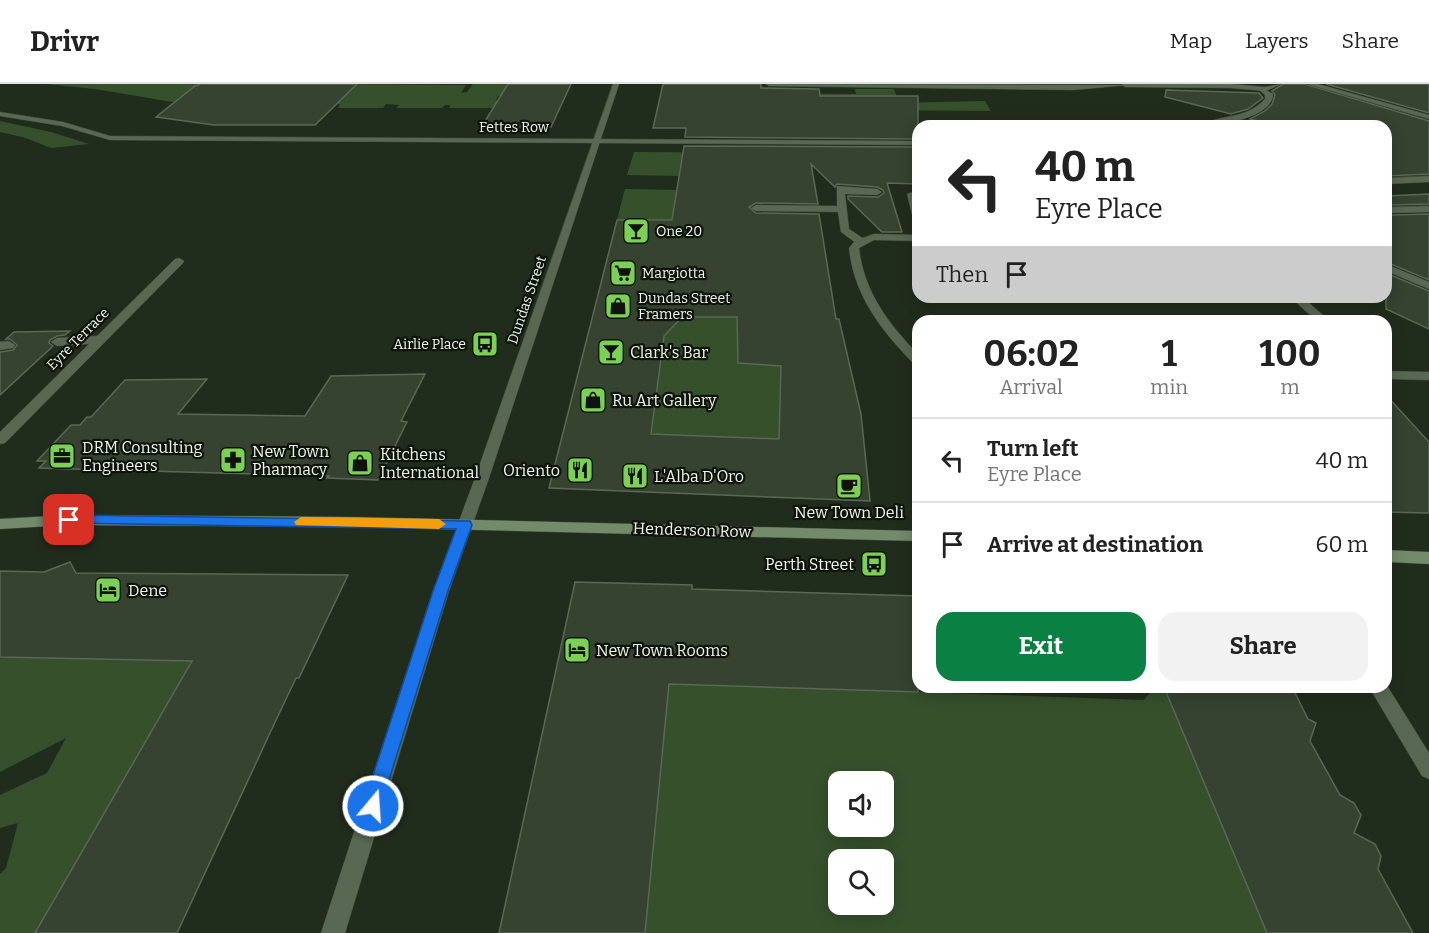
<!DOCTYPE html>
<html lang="en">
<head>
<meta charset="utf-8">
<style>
  body { margin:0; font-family:Bitter,serif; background:#f2f2f2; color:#222; height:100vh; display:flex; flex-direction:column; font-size:22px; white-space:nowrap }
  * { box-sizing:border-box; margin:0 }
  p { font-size:20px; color:#767676 }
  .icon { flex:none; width:33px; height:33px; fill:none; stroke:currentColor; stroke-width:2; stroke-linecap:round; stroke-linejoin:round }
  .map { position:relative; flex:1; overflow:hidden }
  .details { position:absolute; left:912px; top:231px; width:480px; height:378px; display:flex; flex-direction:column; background:#fff; border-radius:18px; box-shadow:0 3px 15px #0003 }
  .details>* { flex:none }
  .hud { position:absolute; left:912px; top:36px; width:480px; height:183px; border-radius:18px; box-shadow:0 3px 15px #0003; background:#fff; color:#222; overflow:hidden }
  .controls { position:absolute; left:828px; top:687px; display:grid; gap:12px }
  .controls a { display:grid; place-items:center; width:66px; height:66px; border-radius:12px; background:#fff; box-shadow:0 3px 15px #0003; font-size:30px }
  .pin { position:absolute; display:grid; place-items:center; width:51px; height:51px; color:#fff; margin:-26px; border-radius:12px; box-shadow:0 3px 9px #0006 }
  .me { position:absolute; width:66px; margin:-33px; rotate:18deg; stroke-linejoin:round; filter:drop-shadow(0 0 4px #0008) }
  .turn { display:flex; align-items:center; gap:21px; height:126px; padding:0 24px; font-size:27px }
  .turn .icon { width:78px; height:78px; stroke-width:2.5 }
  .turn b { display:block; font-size:42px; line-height:51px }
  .then { display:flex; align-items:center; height:57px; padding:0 24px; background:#0003; gap:12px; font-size:22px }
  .eta { display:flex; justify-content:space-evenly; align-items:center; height:102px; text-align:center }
  .eta b { font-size:36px; font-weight:700; line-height:42px }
  .cta { display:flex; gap:12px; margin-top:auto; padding:12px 24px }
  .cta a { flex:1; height:69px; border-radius:18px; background:#0b8043; color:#fff; font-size:24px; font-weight:700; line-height:69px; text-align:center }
  .cta a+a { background:#f2f2f2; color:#222 }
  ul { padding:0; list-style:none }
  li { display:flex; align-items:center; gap:18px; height:84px; padding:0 24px; border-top:2px solid #e0e0e0 }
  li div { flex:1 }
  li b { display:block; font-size:22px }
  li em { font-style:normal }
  header { display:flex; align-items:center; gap:36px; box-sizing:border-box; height:84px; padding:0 30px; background:#fff; border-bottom:2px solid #e0e0e0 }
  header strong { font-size:28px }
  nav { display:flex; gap:33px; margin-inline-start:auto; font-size:21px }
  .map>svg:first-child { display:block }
  .green { fill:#36502c; fill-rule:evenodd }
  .building { fill:#364331; stroke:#5a6855; stroke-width:1.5; fill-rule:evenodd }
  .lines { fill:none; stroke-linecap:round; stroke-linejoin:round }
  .service-casing { stroke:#3e4939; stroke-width:1 }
  .pedestrian-casing { stroke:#3e4939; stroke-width:1 }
  .minor-casing { stroke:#3e4939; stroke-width:1 }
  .tertiary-casing { stroke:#3e4939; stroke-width:1 }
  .secondary-casing { stroke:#3e4939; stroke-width:1 }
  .service { fill:#596853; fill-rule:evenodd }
  .pedestrian { fill:#596853; fill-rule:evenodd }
  .minor { fill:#596853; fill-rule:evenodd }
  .tertiary { fill:#596853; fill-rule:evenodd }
  .secondary { fill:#738b6a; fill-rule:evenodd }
  .route { fill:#1a73e8; stroke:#114b97; stroke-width:1.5 }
  .slow { fill:#f59e0b }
  .labels { text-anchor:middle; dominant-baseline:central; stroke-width:4.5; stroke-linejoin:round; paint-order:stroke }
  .far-street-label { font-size:14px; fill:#eff7ec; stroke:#0e140c }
  .far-poi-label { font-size:14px; fill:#eff7ec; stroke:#0e140c; text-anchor:start }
  .poi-label { font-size:16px; fill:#eff7ec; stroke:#0e140c; text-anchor:start }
  .street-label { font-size:16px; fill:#eff7ec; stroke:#0e140c }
</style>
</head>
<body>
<header>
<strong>Drivr</strong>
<nav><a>Map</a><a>Layers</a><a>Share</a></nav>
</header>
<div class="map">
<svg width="1429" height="849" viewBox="0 0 1429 849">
  <rect width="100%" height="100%" fill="#212d1c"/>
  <!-- green -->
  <path class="green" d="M47,0H201L191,5L304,0L350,6L357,0L466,1L461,9L467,8L473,0H508L514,12H498L496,16H512L497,24H449L451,21H445L442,24H396L399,21L386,20L383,24H338L340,20H336L202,23L95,5Z
    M723,0L761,9L856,10L855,5H894L899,19L985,17L991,27L732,25Z
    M0,37L51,48L89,60L51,64L26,54L0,48Z
    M634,68L800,69L801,78L682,77L679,87L683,88V92L627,91Z
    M625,105L678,106L672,136H617Z
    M666,232L737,233L738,279L851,286L860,323L780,320L779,348L787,357L778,355L696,352L650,356Z
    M0,573L192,577L35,849H0V790L6,784L18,739L0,744V711L47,689L66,654L0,688Z
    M660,589L692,600L1144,616L1152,606L1150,603H1180L1170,618L1267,849H645ZM838,698H884V742H838ZM838,776H884V820H838Z"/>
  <!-- building -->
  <path class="building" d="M201,0H357L315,41H214L156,33L195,2Z
    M508,0H571L551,43L482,42Z
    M663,0H761V4L819,5L820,12H918V55L685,53L686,44H653Z
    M1283,0H1305L1429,37V90L1386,92V42H1279L1250,35L1265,27L1272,20L1275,11L1272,7Z
    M1326,0H1429V29Z
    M1166,6L1259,9L1263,14L1248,25L1231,30L1165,13Z
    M684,62L918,63V100L887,99L902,148H882L848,115V112L878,113L884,109L883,106L877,103L837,100L835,103L811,80L818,120L756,119L749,123L756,129L819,130L836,235H839L861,330L870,417L549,404L617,136H672ZM682,233H737L738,279L781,282L779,355L651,350L664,252Z
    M1429,110V120L1391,121L1386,123V112Z
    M1386,129L1391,131L1429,130V196L1386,178Z
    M1386,189L1429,207V245L1386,225Z
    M70,247L65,251L57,252L50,256L49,259L53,262L0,311V268L13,266L17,261L10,255H6L14,248Z
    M425,290L401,337L407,338L378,396L327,394L329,392L39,384L46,377H37L71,341H80L87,333H91L125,296L207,295L178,330L305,332L331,292Z
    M1386,311L1429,358V429L1386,428Z
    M70,478L76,489L348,491L299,594H296L270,649L177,849H35L192,577L0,573V487L44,488Z
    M575,498L692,501V505L918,512V608L669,600L645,849H499Z
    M1164,603H1292L1308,635L1316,639L1310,657L1340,711L1354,719L1361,731L1354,749L1375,760L1381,772L1378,785L1413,849H1267Z"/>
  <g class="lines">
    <defs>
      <path id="service" d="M766,0L1128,1L1073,6L769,2Z
        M1429,92V98L1386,100V94Z
        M837,102L877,105L882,108L877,111L845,110L849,145L864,155V159H856L841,148L838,128L756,127L751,124L756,121L837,122Z
        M918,107V137L913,134L907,110Z
        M1429,122V128L1391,129L1386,126L1391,123Z
        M1290,213H1302L1330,237H1317Z
        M99,252L105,256L103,259L57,262L51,258L57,254Z
        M9,257L15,261L13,264L0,266V258Z"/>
      <path id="pedestrian" d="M1259,4H1263L1273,10C1273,34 1218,42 1200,42C1221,29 1244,37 1265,15V11L1259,6Z
        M1386,180L1429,198V205L1386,187Z"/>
      <path id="minor" d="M1122,0H1231L1265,3L1281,0L1266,7L1230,4L1125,3Z
        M1307,0H1318L1429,31V35Z
        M0,28L63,38L110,52L918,57V61L110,56L62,42L0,32Z
        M874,150L918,151V157L874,156L859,164C864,208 888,239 918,270V281L914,280C881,246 854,212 849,164L855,157Z
        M179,174L184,177L183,179L5,359L0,360V348L175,175Z
        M1386,287L1429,288V296L1386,295Z
        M1386,600L1429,669V695L1422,692L1369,603H1386Z"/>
      <path id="tertiary" d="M613,0H619L489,394L449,507L345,849H321L433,507L475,394Z"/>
      <path id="secondary" d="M69,431L355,433L918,447V457L355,443L69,441L0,445V435Z
        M1386,466L1429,468V480L1386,478Z"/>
    </defs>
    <!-- service casing -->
    <use href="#service" class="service-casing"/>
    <!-- pedestrian casing -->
    <use href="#pedestrian" class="pedestrian-casing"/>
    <!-- minor casing -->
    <use href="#minor" class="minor-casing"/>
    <!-- tertiary casing -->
    <use href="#tertiary" class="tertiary-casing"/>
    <!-- secondary casing -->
    <use href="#secondary" class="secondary-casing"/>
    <!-- service -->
    <use href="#service" class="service"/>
    <!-- pedestrian -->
    <use href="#pedestrian" class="pedestrian"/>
    <!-- minor -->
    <use href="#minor" class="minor"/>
    <!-- tertiary -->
    <use href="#tertiary" class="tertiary"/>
    <!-- secondary -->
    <use href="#secondary" class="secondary"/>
  </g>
  <!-- route -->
  <path class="route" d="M69,431L470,437L472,441L448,507L379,728L373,731L366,728L363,722L433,507L456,445L64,439L62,436L64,433Z"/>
  <!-- slow -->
  <path class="slow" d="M301,433L439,435L446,440L439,445L296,441L294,438Z"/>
  <!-- icons -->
  <defs>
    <symbol id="bar-square" viewBox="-11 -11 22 22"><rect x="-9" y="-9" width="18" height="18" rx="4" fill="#7cd155" stroke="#0e140c"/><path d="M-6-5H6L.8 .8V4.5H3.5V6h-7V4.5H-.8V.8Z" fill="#111"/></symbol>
    <symbol id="supermarket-square" viewBox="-11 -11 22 22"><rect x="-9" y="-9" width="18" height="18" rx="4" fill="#7cd155" stroke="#0e140c"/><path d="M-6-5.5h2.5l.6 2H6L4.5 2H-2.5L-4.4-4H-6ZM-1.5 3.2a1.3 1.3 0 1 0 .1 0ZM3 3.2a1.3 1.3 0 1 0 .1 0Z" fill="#111"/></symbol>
    <symbol id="shop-square" viewBox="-11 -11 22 22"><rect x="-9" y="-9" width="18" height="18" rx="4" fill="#7cd155" stroke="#0e140c"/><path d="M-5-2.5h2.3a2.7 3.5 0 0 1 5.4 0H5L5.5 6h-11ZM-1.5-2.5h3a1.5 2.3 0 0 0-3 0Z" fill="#111"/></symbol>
    <symbol id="bus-square" viewBox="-11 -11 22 22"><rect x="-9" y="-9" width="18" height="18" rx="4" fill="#7cd155" stroke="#0e140c"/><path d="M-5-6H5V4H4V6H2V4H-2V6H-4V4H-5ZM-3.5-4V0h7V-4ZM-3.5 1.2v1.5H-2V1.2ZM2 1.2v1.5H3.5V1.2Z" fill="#111"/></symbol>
    <symbol id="office-square" viewBox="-11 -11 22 22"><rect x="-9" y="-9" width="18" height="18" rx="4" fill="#7cd155" stroke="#0e140c"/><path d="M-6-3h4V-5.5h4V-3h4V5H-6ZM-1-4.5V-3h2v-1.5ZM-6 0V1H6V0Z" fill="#111"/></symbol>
    <symbol id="pharmacy-square" viewBox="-11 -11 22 22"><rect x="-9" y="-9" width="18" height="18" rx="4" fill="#7cd155" stroke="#0e140c"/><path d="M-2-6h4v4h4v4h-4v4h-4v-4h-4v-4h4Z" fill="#111"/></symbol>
    <symbol id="restaurant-square" viewBox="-11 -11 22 22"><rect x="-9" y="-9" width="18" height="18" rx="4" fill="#7cd155" stroke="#0e140c"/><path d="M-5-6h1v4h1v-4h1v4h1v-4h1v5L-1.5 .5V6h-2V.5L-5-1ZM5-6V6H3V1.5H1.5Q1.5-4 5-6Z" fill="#111"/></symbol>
    <symbol id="cafe-square" viewBox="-11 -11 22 22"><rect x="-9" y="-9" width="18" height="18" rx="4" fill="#7cd155" stroke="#0e140c"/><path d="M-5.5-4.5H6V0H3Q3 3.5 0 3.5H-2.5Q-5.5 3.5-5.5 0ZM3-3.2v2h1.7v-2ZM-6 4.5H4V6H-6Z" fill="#111"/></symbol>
    <symbol id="hotel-square" viewBox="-11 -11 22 22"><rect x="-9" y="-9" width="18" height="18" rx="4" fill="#7cd155" stroke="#0e140c"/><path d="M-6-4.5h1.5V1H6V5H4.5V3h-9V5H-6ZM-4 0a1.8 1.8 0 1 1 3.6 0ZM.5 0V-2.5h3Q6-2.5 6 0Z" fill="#111"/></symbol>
  </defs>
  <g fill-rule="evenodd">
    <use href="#bar-square" x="621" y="132" width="30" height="30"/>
    <use href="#supermarket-square" x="608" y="174" width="30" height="30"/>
    <use href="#shop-square" x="603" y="207" width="30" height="30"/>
    <use href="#bus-square" x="470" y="245" width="30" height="30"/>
    <use href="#bar-square" x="596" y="253" width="30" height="30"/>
    <use href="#shop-square" x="578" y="301" width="30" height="30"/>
    <use href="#office-square" x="47" y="357" width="30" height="30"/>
    <use href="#pharmacy-square" x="218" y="361" width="30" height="30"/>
    <use href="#shop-square" x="345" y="364" width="30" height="30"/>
    <use href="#restaurant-square" x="565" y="371" width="30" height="30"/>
    <use href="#restaurant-square" x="620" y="377" width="30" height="30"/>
    <use href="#cafe-square" x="834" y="387" width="30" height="30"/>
    <use href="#bus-square" x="859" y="465" width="30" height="30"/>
    <use href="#hotel-square" x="93" y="491" width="30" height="30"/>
    <use href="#hotel-square" x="562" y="551" width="30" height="30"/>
  </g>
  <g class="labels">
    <!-- far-street labels -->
    <g class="far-street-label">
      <text x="514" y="43">Fettes Row</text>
      <text transform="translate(527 216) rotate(-71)">Dundas Street</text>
      <text transform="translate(78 255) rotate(-45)">Eyre Terrace</text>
    </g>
    <!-- far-poi labels -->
    <g class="far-poi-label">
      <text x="656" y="147">One 20</text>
      <text x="642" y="189">Margiotta</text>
      <text x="638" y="214">Dundas Street<tspan x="638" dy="16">Framers</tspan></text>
      <text x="466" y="260" text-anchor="end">Airlie Place</text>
    </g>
    <!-- poi labels -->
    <g class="poi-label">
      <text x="630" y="268">Clark's Bar</text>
      <text x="612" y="316">Ru Art Gallery</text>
      <text x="82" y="363">DRM Consulting<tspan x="82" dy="18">Engineers</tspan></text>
      <text x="252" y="367">New Town<tspan x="252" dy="18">Pharmacy</tspan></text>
      <text x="380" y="370">Kitchens<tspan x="380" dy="18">International</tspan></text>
      <text x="560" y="386" text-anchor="end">Oriento</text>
      <text x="654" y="392">L'Alba D'Oro</text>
      <text x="849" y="428" text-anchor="middle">New Town Deli</text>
      <text x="854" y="480" text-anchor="end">Perth Street</text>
      <text x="128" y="506">Dene</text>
      <text x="596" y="566">New Town Rooms</text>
    </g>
    <!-- street labels -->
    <g class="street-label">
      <text transform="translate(692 446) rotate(2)">Henderson Row</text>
    </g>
  </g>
</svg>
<div class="controls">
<a><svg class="icon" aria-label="sound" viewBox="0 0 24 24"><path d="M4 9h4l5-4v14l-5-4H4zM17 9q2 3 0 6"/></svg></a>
<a><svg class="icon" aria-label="search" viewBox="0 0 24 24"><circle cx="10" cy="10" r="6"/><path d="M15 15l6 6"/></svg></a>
</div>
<div class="pin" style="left:69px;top:436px;background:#d93025"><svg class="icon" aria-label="arrive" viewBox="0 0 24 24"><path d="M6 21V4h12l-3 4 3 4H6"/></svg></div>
<svg class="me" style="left:373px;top:722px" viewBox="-20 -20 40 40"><circle r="17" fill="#1a73e8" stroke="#fff" stroke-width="3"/><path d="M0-11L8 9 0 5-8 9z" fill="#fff"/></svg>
<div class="hud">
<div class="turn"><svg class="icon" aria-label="left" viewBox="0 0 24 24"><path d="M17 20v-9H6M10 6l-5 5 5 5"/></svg><div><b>40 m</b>Eyre Place</div></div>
<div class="then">Then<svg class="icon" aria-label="arrive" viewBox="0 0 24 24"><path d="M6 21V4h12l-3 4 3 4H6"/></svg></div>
</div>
<section class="details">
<div class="eta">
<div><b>06:02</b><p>Arrival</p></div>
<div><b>1</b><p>min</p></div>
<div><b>100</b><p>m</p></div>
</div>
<ul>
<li><svg class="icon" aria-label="left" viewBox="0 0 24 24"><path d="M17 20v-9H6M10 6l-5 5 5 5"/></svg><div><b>Turn left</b><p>Eyre Place</p></div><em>40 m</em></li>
<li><svg class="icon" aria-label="arrive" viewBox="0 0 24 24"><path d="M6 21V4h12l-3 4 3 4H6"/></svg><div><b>Arrive at destination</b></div><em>60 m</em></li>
</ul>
<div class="cta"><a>Exit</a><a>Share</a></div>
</section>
</div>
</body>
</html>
